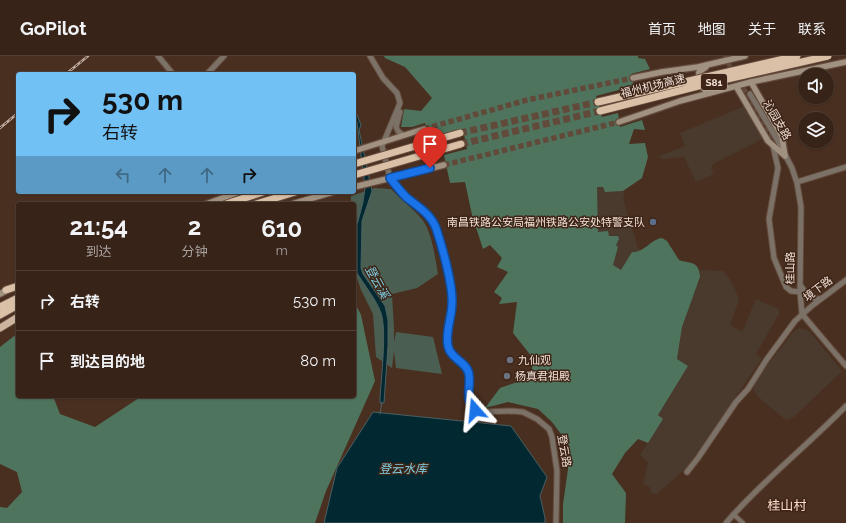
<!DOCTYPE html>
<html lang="zh">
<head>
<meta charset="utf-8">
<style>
  body { margin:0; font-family:Raleway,"Noto Sans SC",sans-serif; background:#422f25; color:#f1f3f6; height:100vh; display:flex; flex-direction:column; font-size:15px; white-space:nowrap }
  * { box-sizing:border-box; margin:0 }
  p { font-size:13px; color:#aaa4a2 }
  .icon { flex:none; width:22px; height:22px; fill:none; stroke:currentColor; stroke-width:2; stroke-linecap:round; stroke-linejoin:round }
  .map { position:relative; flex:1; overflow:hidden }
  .side { position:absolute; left:16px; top:146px; width:340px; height:196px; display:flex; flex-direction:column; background:#372318; border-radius:4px; box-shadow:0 1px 3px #0004,0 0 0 1px #514037 }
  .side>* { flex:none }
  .hud { position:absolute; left:16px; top:16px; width:340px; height:122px; border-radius:4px; box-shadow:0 1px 3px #0004,0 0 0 1px #514037; background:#71c1f5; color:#111; overflow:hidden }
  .controls { position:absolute; left:798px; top:12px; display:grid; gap:8px }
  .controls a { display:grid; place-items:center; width:36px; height:36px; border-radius:50%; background:#372318; box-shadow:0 1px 3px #0004,0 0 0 1px #514037; font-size:20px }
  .pin { position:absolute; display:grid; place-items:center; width:34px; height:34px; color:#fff; margin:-41px -17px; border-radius:50% 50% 50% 0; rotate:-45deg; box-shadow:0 0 4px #0007 }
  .pin .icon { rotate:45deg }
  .me { position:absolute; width:44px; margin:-22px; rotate:342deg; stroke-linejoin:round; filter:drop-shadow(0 0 3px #0008) }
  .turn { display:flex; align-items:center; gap:14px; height:84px; padding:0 20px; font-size:18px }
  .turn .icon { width:52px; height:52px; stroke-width:2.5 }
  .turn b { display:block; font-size:28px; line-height:34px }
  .lanes { display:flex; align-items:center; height:38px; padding:0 20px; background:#0003; justify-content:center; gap:20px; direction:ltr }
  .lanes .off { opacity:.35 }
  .eta { display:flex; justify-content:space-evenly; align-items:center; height:68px; text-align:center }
  .eta b { font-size:24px; font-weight:700; line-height:28px }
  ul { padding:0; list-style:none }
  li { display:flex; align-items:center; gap:12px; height:60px; padding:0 20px; border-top:1px solid #514037 }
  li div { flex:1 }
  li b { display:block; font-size:15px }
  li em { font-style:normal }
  header { display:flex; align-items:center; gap:24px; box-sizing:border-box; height:56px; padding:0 20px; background:#372318; border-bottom:1px solid #514037 }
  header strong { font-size:19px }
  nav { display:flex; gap:22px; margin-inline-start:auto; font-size:14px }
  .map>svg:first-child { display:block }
  .education { fill:#493a2d }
  .green { fill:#4a5f52 }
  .forest { fill:#4f745d }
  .water { fill:#022931; stroke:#4a6063 }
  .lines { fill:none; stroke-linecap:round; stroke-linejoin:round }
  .stream { stroke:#4a6063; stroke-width:1 }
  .tertiary-tunnel { stroke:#624a3b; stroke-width:5; stroke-dasharray:5 2.5; stroke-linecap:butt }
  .secondary-tunnel { stroke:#624a3b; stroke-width:5.5; stroke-dasharray:5.5 3; stroke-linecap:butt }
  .motorway-tunnel { stroke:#624a3b; stroke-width:7; stroke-dasharray:7 3.5; stroke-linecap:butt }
  .minor-casing { stroke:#644b3d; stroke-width:6 }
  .tertiary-casing { stroke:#644b3d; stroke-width:7 }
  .secondary-casing { stroke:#644b3d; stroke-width:8 }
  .trunk-casing { stroke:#644b3d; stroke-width:9 }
  .motorway-casing { stroke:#644b3d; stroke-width:9 }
  .minor { stroke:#7b7166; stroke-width:4 }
  .tertiary { stroke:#7b7166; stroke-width:5 }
  .secondary { stroke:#a19181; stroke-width:5.5 }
  .trunk { stroke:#ccb59e; stroke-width:7 }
  .motorway { stroke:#d9c0a7; stroke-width:7 }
  .rail-casing { stroke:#bfaba0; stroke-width:2.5 }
  .rail { stroke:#3e2517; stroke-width:1; stroke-dasharray:3; stroke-linecap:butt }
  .motorway-bridge-casing { stroke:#644b3d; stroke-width:9; stroke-linecap:butt }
  .motorway-bridge { stroke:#d9c0a7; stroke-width:7 }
  .route-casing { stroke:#114b97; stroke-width:10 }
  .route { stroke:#1a73e8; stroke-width:7 }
  .service-dot { fill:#5c6f8a; stroke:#3e2517; stroke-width:1.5 }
  .worship-dot { fill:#6b7280; stroke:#3e2517; stroke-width:1.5 }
  .labels { text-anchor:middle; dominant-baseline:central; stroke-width:3; stroke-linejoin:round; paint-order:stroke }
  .shield { fill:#3e2517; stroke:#bba89d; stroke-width:1 }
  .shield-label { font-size:10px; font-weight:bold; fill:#f1e0d7 }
  .street-label { font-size:11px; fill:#f1e0d7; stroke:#3e2517 }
  .poi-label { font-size:11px; fill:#f1e0d7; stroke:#3e2517; text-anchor:start }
  .water-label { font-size:12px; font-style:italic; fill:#7ccfe3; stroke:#3e2517 }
  .quarter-label { font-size:13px; fill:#fedcca; stroke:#3e2517 }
</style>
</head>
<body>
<header>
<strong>GoPilot</strong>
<nav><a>首页</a><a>地图</a><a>关于</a><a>联系</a></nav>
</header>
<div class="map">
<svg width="846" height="467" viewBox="0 0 846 467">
  <rect width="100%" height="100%" fill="#492f20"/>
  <!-- education -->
  <path class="education" d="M745,50L763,83L713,108L711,112L714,118L696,126L684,101L662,103L659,100L685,90L680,77Z
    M596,131H603L605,136L623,135L625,138L623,142L638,192L641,194L637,196H632L622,214L612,209L618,191L616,190L615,179L609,180L598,176Z
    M699,214L723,215L729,222L737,238L739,244L730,269L742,276L756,243L779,253V258L756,298L762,302L705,387L686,412L657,438L650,437L651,432L643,428L648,406L640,399L663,363L658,359L688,310L677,303L682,271L691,245L700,224Z
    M800,272L809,275L842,315L794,361L786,364L757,340L753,332L755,325L794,275Z"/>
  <!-- green -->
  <path class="green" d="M375,132L391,133C400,143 411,151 420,161C432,173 435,202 438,218L417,232L392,238L394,272V287L396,276L433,281L442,318L396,312L394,295L392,312L376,301L373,258L361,234L354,213V148H351V140Z"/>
  <!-- forest -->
  <path class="forest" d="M384,0H638V2L645,3L650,13L631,18L634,30L596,40L602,61L618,57L620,71L642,64L645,74L634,73L629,88L645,87L648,101L642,122L623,135L605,136L603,131H597L598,176L608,175L609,180H618L619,183L616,189L618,191L613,209L621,214L632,196C644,197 651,183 662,182L667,185L679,204C690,208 699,204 700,221L682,271L677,303L688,310L658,359L663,363L648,387L638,383L625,397L612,418L626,437L625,467H563V448L568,413L561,378L552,366L538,353L508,346L485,352L500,332L532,321V301L513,277L517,246L499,248L502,242L494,236L508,216L497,211L502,202L490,189L483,193L472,159L465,126L450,127L444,99L467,93L463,73L428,82L425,67L412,71H401L404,53L421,55L432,42L405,11L385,2Z
    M354,245L361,259L375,325L326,435L315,467H0V451L7,452L22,436L17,416L0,408V291L18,277V340H53L60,358L95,371L142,340H354Z"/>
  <!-- water -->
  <path class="water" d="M354,51L361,69L359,74L372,135L362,165L361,212L363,218L385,250L388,264V290L384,347H380V343C381,322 387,275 381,257C376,243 365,230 357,217V169L363,146L365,132L357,66L354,59Z
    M373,356L511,370L547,421L540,440L545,462V467H324L337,412Z"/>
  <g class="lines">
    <!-- stream -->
    <path class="stream" d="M380,358L382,346"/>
    <!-- tertiary-tunnel -->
    <path class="tertiary-tunnel" d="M724,0L780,93"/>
    <!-- secondary-tunnel -->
    <path class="secondary-tunnel" d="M424,73L527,44L633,22
      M444,109L619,66"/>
    <!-- motorway-tunnel -->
    <path class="motorway-tunnel" d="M460,77L598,46
      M461,88L600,55"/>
    <defs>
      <path id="minor" d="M733,458L743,467"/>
      <path id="tertiary" d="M158,0L173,18
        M370,0L383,22L397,37L400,47L398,52L382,90L390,122L403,138L423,154L430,163L436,172C442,190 453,226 453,244C452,259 445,275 448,290C450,303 466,306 469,319V345L475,354L481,356L512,355L523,356L537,363L549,373L552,381L557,415L556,467
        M207,18L224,0
        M750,38L778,85L792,112L797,127L801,151L800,236L802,258L846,310
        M400,56L396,71L398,75L403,79
        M773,90L778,112L769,163L774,202L786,231L791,235L800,236
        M797,126L846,111
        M801,230C806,238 811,243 820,243
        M687,416L698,402L736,346L748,333L767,303L795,265L813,249L846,224
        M726,467C762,425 807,390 846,350"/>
      <path id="secondary" d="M706,11L699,16C697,26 702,33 710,37
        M633,22L662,16L698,11L745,0
        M751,26L782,81L785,100
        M736,30L768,85L785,100
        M619,66L680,45L751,26L846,6
        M354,95L424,73
        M354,131L444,109
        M206,148L239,136
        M292,148L333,136
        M0,238L9,233"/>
      <path id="trunk" d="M0,272L18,261"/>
      <path id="motorway" d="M226,148L263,136
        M256,148L295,136
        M6,234L18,230
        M0,251L18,242
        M0,259L18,249"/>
    </defs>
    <!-- minor casing -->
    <use href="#minor" class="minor-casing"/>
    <!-- tertiary casing -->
    <use href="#tertiary" class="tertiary-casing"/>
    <!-- secondary casing -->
    <use href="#secondary" class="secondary-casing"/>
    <!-- trunk casing -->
    <use href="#trunk" class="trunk-casing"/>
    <!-- motorway casing -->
    <use href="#motorway" class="motorway-casing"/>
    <!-- minor -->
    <use href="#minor" class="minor"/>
    <!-- tertiary -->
    <use href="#tertiary" class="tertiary"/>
    <!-- secondary -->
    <use href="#secondary" class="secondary"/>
    <!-- trunk -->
    <use href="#trunk" class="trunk"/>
    <!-- motorway -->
    <use href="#motorway" class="motorway"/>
    <defs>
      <path id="rail" d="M66,18L88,0
        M0,72L18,57"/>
    </defs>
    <!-- rail casing -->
    <use href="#rail" class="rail-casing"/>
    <!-- rail -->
    <use href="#rail" class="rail"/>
    <defs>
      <path id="motorway-bridge" d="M598,46L797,0
        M600,55L714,26L828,0
        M354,108L460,77
        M354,119L461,88"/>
    </defs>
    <!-- motorway-bridge casing -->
    <use href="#motorway-bridge" class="motorway-bridge-casing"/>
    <!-- motorway-bridge -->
    <use href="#motorway-bridge" class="motorway-bridge"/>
  </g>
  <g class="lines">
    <defs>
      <path id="route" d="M430,112L390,122C395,128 400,135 406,141C417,150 430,157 436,172C442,190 453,229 452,247C452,261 445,276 448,290C450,303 468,306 469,319C471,332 464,344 475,354"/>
    </defs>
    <!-- route casing -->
    <use href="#route" class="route-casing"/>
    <!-- route -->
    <use href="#route" class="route"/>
  </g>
  <!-- markers -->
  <circle class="service-dot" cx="653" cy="166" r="4"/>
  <g class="worship-dot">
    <circle cx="510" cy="304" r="4"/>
    <circle cx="507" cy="320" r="4"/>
  </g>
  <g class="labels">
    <!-- shield labels -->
    <rect class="shield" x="701" y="18" width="26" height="16" rx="3"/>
    <g class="shield-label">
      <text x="714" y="26">S81</text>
    </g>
    <!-- street labels -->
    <g class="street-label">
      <text transform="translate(653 30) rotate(-14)">福州机场高速</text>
      <text transform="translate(777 64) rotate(60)">沁园支路</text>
      <text transform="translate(790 212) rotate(-90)">桂山路</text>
      <text transform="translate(818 233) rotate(-37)">境下路</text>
      <text transform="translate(564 395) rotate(80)">登云路</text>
    </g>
    <!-- poi labels -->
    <g class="poi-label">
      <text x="645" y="166" text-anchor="end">南昌铁路公安局福州铁路公安处特警支队</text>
      <text x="518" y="304">九仙观</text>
      <text x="515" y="320">杨真君祖殿</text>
    </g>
    <!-- water labels -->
    <g class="water-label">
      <text transform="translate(377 226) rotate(61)">登云溪</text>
      <text x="403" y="413">登云水库</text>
    </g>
    <!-- quarter labels -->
    <g class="quarter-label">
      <text x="787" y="449">桂山村</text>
    </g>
  </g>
</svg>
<div class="controls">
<a><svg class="icon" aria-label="sound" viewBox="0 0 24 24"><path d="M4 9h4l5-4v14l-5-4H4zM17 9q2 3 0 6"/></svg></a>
<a><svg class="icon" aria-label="layers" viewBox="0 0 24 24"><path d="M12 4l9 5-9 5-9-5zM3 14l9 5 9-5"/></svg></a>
</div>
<div class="pin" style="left:430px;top:112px;background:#d93025"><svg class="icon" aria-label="arrive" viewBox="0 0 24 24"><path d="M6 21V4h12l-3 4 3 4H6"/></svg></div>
<svg class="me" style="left:475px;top:354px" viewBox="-20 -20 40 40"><path d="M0-17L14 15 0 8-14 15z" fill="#1a73e8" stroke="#fff" stroke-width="4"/></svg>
<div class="hud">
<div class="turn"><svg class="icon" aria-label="right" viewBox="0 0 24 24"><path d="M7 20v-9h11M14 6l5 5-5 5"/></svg><div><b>530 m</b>右转</div></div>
<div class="lanes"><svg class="icon off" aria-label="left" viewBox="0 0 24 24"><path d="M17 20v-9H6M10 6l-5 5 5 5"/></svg><svg class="icon off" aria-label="ahead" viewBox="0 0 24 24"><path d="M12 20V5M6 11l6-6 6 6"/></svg><svg class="icon off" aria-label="ahead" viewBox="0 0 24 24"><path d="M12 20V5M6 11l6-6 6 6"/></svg><svg class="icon" aria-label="right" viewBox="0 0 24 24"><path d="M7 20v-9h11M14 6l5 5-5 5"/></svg></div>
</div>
<section class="side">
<div class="eta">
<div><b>21:54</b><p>到达</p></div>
<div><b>2</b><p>分钟</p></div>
<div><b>610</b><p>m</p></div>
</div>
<ul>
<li><svg class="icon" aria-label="right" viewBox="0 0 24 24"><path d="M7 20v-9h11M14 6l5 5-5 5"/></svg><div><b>右转</b></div><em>530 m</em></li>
<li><svg class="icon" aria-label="arrive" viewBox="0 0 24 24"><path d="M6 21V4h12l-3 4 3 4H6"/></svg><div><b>到达目的地</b></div><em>80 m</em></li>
</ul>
</section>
</div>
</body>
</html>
